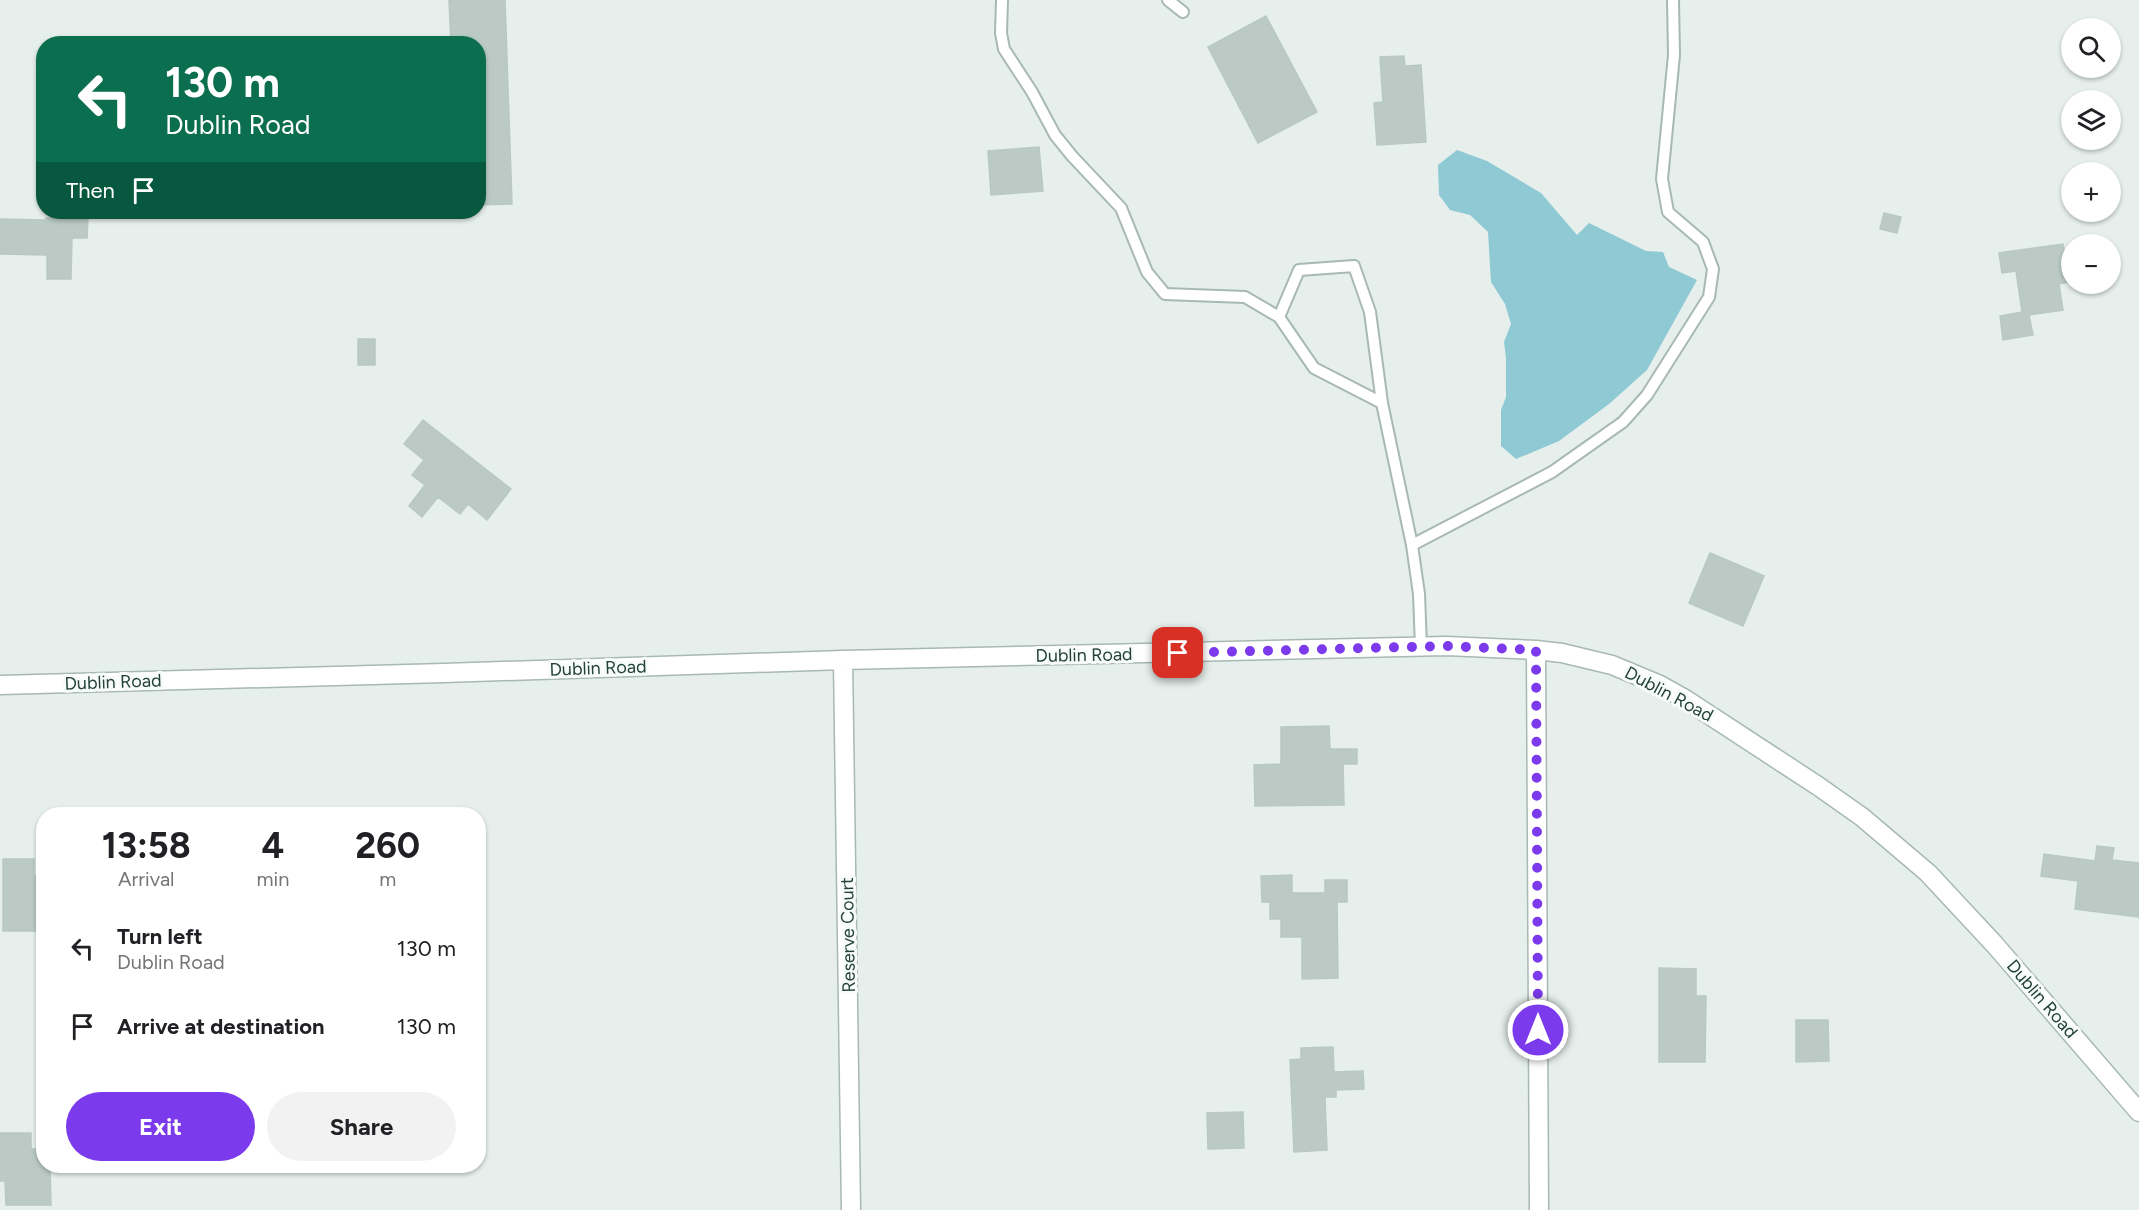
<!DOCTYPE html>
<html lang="en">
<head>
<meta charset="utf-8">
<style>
  body { margin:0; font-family:Figtree,sans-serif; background:#f2f2f2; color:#202124; height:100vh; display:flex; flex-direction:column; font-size:22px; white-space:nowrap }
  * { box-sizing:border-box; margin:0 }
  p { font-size:20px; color:#757577 }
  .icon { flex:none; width:33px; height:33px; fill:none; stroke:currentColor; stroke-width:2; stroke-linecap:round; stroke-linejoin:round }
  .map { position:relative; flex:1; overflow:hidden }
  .details { position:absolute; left:36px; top:807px; width:450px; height:366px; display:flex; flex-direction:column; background:#fff; border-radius:24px; box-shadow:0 2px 4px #0004 }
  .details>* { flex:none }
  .banner { position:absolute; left:36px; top:36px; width:450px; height:183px; border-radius:24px; box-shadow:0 2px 4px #0004; background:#0b6e4f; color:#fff; overflow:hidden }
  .controls { position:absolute; left:2061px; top:18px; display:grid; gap:12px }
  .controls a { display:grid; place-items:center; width:60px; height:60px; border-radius:50%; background:#fff; box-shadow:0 2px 4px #0004; font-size:30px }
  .pin { position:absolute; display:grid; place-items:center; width:51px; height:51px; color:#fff; margin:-26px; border-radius:12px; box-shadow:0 3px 9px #0006 }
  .me { position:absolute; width:66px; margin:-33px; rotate:0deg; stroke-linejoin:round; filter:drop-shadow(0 0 4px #0008) }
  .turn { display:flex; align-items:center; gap:21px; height:126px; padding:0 30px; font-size:27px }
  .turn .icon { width:78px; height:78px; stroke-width:2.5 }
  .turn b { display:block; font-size:42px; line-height:51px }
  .then { display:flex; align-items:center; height:57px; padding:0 30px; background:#0003; gap:12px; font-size:22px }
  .eta { display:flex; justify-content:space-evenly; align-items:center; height:102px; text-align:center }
  .eta b { font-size:36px; font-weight:700; line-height:42px }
  .cta { display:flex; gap:12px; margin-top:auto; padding:12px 30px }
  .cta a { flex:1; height:69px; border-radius:36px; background:#7c3aed; color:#fff; font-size:24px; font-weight:700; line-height:69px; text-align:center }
  .cta a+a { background:#f2f2f2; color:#202124 }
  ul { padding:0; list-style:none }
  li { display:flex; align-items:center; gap:18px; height:78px; padding:0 30px }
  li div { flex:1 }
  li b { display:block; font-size:22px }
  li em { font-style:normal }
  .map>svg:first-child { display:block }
  .water { fill:#8ec9d4 }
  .building { fill:#bbcac4; stroke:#b8c9c2; stroke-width:1.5 }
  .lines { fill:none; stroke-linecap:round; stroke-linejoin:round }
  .service-casing { stroke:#a8b8b2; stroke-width:14 }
  .minor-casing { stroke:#a8b8b2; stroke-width:21 }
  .service { stroke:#fff; stroke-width:10 }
  .minor { stroke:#fff; stroke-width:18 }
  .route { stroke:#7c3aed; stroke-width:10; stroke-dasharray:0 18 }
  .labels { text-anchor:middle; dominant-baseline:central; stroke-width:6; stroke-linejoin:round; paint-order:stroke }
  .street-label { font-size:18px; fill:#24423a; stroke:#f7fbf9 }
</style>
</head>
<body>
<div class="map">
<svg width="2139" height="1210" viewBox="0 0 2139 1210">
  <rect width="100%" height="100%" fill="#e6efeb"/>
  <!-- water -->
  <path class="water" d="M1457,150L1487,161L1541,193L1577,235L1589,223L1646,251L1663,252L1669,267L1697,280L1647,370L1609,404L1559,441L1516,459L1501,446V410L1506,397V358L1504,342L1511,324L1505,304L1491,282L1488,232L1470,215L1450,210L1439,195L1438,165Z"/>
  <!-- building -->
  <path class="building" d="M449,0H505L512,204L478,205V44H451Z
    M1266,16L1317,112L1258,143L1208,47Z
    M1404,56L1405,66L1421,65L1426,142L1377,145L1374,103L1383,102L1380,57Z
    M1039,147L1043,191L991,195L988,151Z
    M1884,213L1901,217L1897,233L1880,229Z
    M46,218L88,219L87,238H72L71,279H47V255L0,254V219L46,220Z
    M2063,244L2069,282L2059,284L2063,310L2029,315L2033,335L2003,340L2000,316L2022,312L2016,271L2002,273L1999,253Z
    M358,339H375V365H358Z
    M423,420L511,489L487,520L468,504L460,514L438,497L422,517L409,506L425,485L412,475L424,460L404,444Z
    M1710,553L1764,576L1743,626L1689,603Z
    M1329,726L1330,749H1357V764H1343L1344,805L1255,806L1254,765L1281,764V727Z
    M2097,846L2114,848L2112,860L2139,863V917L2075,909L2078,881L2041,876L2044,854L2095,861Z
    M3,859H34V876H44V931H3Z
    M1292,875V893H1325V880H1347V902H1337L1338,978L1302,979V937H1281V919H1270V902H1262L1261,876Z
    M1659,968L1696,969V996H1706L1705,1062H1659Z
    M1796,1020H1828L1829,1061L1796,1062Z
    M1333,1047L1334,1072L1363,1071L1364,1089L1336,1090V1097H1325L1327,1150L1294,1152L1290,1060L1301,1059V1048Z
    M1243,1112L1244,1148L1208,1149L1207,1113Z
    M0,1133H31V1149H44V1166H50L51,1205H6L5,1181H0Z"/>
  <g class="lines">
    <defs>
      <path id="service" d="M1002,0L1001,33L1004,49L1032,92L1055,135L1072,156L1121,208L1147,272L1165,294L1245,297L1279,317L1314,368L1382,403L1412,545L1419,594L1421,647
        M1168,0L1183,12
        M1279,317L1299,270L1354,266L1370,312L1382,403
        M1412,545L1552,472L1623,422L1647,395L1709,297L1713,269L1703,242L1668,212L1662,179L1674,55L1673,0"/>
      <path id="minor" d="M1536,650L1539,1210
        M843,660L851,1210
        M0,685L444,673L843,660L1446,646L1536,650L1562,653L1612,665L1660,685L1685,699L1818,786L1862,817L1928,873L1995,945L2139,1112"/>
    </defs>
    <!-- service casing -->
    <use href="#service" class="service-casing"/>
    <!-- minor casing -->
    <use href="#minor" class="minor-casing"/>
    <!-- service -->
    <use href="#service" class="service"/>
    <!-- minor -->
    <use href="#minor" class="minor"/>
  </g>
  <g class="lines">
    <!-- route -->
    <path class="route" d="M1178,653L1446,646L1536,650L1538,1030"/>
  </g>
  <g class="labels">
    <!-- street labels -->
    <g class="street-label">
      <text transform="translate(1084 655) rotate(-1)">Dublin Road</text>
      <text transform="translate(598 668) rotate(-2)">Dublin Road</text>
      <text transform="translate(113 682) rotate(-2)">Dublin Road</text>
      <text transform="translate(1669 694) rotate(28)">Dublin Road</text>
      <text transform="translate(848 935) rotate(-91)">Reserve Court</text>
      <text transform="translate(2042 999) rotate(49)">Dublin Road</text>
    </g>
  </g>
</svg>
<div class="controls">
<a><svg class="icon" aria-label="search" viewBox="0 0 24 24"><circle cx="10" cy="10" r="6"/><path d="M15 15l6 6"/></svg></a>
<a><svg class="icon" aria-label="layers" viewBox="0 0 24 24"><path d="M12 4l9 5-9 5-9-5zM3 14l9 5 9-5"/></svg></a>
<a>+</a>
<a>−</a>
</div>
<div class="pin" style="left:1178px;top:653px;background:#d93025"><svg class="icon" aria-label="arrive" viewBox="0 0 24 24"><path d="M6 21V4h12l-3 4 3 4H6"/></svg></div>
<svg class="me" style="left:1538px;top:1030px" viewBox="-20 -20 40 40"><circle r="17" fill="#7c3aed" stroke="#fff" stroke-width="3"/><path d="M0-11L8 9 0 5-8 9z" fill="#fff"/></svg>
<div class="banner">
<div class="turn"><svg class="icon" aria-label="left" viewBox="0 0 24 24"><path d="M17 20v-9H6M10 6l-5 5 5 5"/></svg><div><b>130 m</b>Dublin Road</div></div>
<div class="then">Then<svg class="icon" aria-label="arrive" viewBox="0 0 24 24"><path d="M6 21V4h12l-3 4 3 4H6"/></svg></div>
</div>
<section class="details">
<div class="eta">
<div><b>13:58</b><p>Arrival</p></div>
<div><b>4</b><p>min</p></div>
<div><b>260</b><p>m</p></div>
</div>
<ul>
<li><svg class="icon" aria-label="left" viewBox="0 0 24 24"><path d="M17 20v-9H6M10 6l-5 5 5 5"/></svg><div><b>Turn left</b><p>Dublin Road</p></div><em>130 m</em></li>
<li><svg class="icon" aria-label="arrive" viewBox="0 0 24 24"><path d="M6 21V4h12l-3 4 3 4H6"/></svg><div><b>Arrive at destination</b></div><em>130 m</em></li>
</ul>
<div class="cta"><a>Exit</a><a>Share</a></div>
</section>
</div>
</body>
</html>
